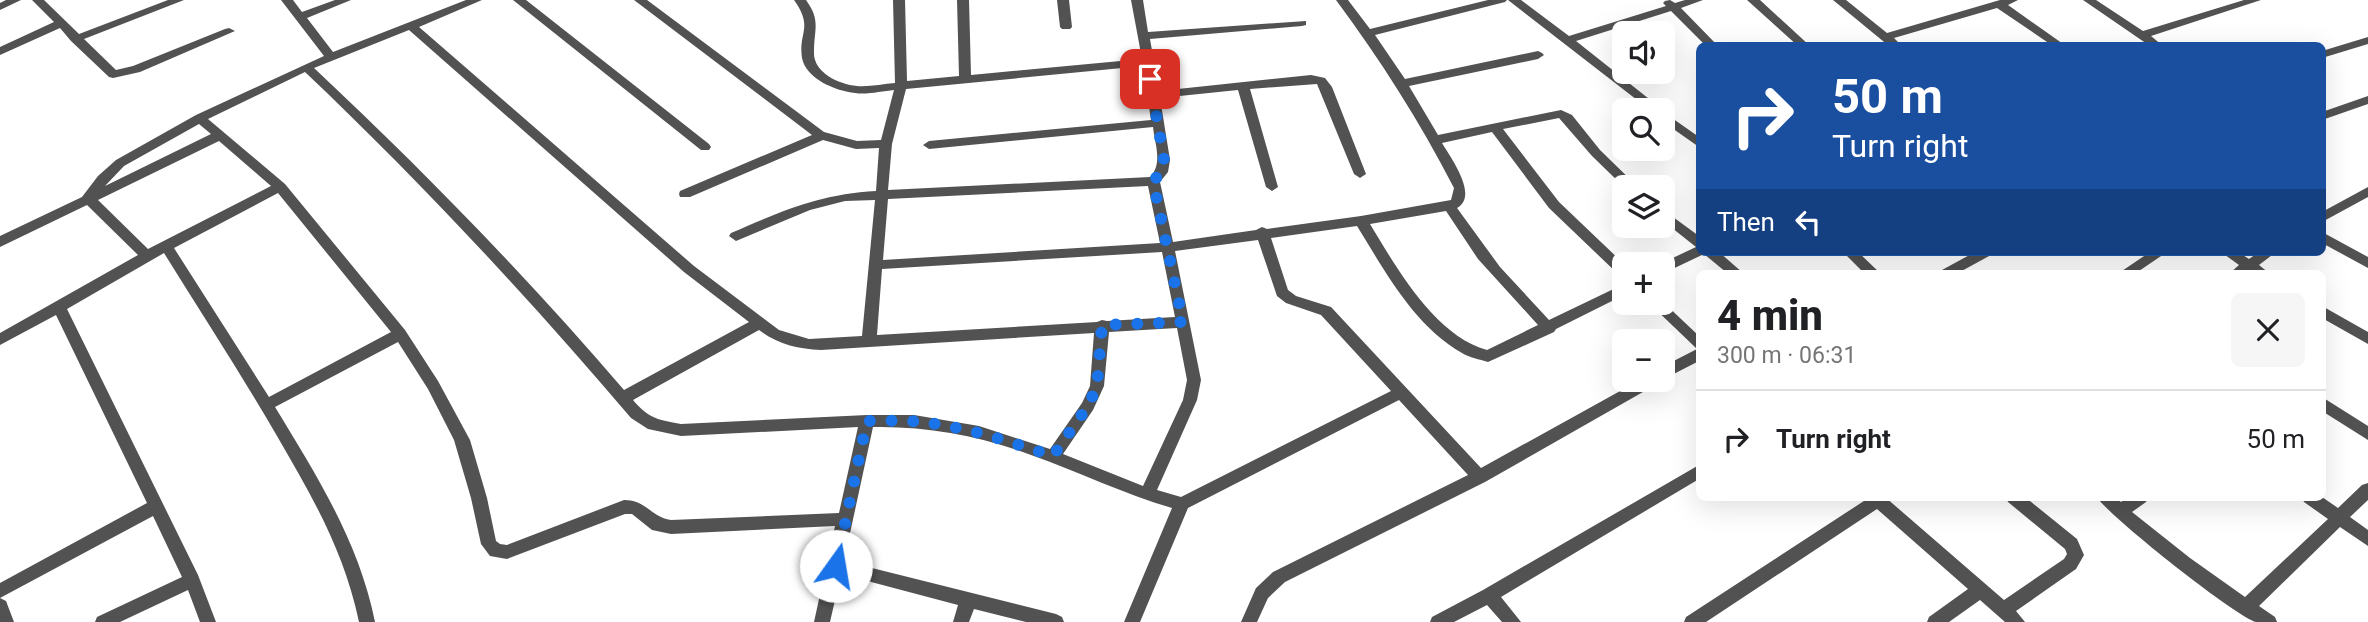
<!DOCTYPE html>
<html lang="en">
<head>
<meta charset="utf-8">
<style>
  body { margin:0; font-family:Roboto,sans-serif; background:#f6f6f6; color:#202124; height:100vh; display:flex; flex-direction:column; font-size:26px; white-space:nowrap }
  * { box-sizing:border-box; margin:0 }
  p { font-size:23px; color:#757577 }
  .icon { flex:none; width:38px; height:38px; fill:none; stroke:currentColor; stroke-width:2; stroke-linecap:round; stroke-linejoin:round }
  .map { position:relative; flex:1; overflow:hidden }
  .panel { position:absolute; left:1696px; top:270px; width:630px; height:231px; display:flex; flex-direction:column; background:#fff; border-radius:10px; box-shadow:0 7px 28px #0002 }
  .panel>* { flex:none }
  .hud { position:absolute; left:1696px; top:42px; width:630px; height:214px; border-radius:10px; box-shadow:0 7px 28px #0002; background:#1a4fa0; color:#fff; overflow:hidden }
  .controls { position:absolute; left:1612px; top:21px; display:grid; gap:14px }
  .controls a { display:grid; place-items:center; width:63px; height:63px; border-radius:10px; background:#fff; box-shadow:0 7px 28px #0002; font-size:35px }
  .pin { position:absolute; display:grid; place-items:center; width:60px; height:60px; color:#fff; margin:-30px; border-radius:14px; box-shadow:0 4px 10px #0006 }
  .me { position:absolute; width:77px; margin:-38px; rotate:13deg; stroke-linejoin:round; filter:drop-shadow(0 0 5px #0008) }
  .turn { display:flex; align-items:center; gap:24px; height:147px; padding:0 21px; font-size:32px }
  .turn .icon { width:91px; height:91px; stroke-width:2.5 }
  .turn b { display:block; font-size:49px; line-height:60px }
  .then { display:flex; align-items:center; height:66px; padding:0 21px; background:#0003; gap:14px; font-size:26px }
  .round { display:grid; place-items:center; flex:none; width:74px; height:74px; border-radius:10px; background:#f6f6f6 }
  .head { display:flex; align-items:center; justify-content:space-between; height:119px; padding:0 21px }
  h1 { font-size:42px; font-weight:800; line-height:52px }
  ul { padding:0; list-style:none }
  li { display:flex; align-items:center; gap:21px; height:98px; padding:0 21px; border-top:2px solid #e0e0e0 }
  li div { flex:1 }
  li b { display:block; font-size:26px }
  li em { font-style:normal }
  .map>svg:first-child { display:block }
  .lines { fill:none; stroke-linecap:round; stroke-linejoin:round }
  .street { fill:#525252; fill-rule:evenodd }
  .route { stroke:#1a73e8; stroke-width:12; stroke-dasharray:0 21.6 }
</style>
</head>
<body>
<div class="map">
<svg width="2368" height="622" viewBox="0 0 2368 622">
  <rect width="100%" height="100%" fill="#fff"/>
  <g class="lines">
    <!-- street -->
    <path class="street" d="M6,0H21L0,10V3Z
      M32,0H44L79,34L168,0H184L84,39L116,70L133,66L225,29L229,28L235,31L140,72L113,78L109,77L71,41L60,28L0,55V47L54,22Z
      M281,0H293L302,12L335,0H351L307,18L333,52L466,0H482L419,27L694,266L779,330L809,339L862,336L875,200L845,201L810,210L736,241L729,236L731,233C782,211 820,194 876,191L879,148L856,149L823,140L690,197H680L679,194L680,191L812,135L634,0H647L824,132L857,141L881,140L894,90C882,91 867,95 855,93C836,91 806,79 802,58C798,32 814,28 794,0H806C821,21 814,28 814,52C813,72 838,84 857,86C869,87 883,84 895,83L893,0H905L907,81L959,76L957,0H969L971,75L1142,59L1131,0H1143L1148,32L1306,21V25L1302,26L1150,39L1159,91L1311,75L1325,78L1332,87L1366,174L1360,178L1354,174L1317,84L1250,89L1278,187L1272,191L1266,187L1238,90L1160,98L1170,160L1168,172L1160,182L1173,242L1256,230L1262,227L1267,229L1361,216L1451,200L1454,188C1419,120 1381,61 1336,0H1348L1370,29L1488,0H1507L1505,2L1375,35L1405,79L1538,51L1542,53L1544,55L1538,59L1409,86L1438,135L1561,110L1572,115L1600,150L1638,187H1624L1592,156L1559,118L1503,129L1559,202L1624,264V277L1619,275L1549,208L1492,132L1442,143C1451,158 1479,196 1457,208L1500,267L1549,320L1624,284V295L1556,329L1554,332L1488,362C1479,359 1470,358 1462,353C1414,326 1385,271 1357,226L1271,238L1288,290L1296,296L1331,307L1481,468L1640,380H1659L1657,384L1485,482L1285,582L1268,598L1257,622H1241L1256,588L1273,572L1468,475L1399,400L1188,508L1140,622H1124L1172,508C1124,494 1079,472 1031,455C980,436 928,426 873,427L844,561L1056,614L1062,617L1064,622H1026L974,609L969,622H953L958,605L841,574L830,622H814L835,526L671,534L652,530L632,514H625L507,559L490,556L481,544L471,498L454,440L428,389L398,342L275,407C317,476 359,542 375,622H359C344,551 313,498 277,436C241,374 202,314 164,253L67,309L198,575L216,622H200L188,590L120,622H95L97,617L182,577L153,516L0,598V583L147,503L56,315L0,345V333L138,255L87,205L0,247V236L82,197L98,176L116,160L196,115L324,56ZM409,30L684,272L749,322L624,390C527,277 423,170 314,68ZM1143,66L1151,120L929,141L923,145L929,149L1153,127C1155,144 1163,164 1150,177L888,190L892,144L906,89ZM305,72C420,181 528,297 631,418L648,429L681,436L858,427L839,513L671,520C651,517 646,500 624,500L507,545L500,544L496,541L487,498L470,440L438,381L405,330L285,184L208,119ZM199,124L211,134L105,186L124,166ZM219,141L271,186L148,249L98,200ZM1148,186L1160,243L883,260L888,199ZM278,193L391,332L269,397L174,248ZM1446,211L1478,259L1538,325L1487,350C1435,336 1396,267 1370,224ZM1258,240L1277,296L1286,303L1321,315L1391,391L1181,497L1157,490L1197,400L1201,380L1175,251ZM1162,252L1175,317L1107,321L1102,320L1097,322L877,335L882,269ZM1177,328L1187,380L1183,400L1143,486L1063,454L1093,410L1104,386L1109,332ZM759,330C777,344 798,349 821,350L1094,333L1090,386L1082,403L1050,449L979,426L914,415H867L681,424C658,420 648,418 633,400Z
      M513,0H526L709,144L711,147L709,150H701Z
      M1057,0H1069L1072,27L1070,29H1062L1060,27Z
      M1508,0H1521L1569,36L1666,6L1663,3L1665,1L1670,0L1675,3L1685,0H1703L1681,8L1718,46H1706L1671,11L1576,41L1663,110H1650Z
      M1747,0H1760L1810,46H1798Z
      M1833,0H1846L1887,33L2000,0H2018L2008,5L2066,46H2053L1997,8L1894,38L1902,46H1889Z
      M2083,0H2096L2143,31L2244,0H2261L2151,36L2163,46H2150Z
      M2368,37V44L2322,58V51Z
      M2368,96V104L2322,120V112Z
      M1662,111L1699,137V147L1662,121Z
      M2368,187V197L2322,222V212Z
      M1662,209L1699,236V252H1719L1743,273H1727L1704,254L1662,274V264H1660L1696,247L1662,220Z
      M2322,232L2368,257V268L2322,243Z
      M1843,252H1858L1880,273H1864Z
      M1975,252H1993L1991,255L1958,273H1940L1942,270Z
      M2150,252H2167L2136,273H2119Z
      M2221,252H2238L2249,259L2259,252H2276L2259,265L2269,273H2230L2239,265Z
      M1662,301L1699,336V361L1662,380V367L1697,349L1649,303H1662Z
      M2322,306L2368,332V344L2322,318Z
      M2322,397L2368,426V440L2322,411Z
      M1699,465V479L1501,597L1521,622H1502L1487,605L1454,622H1430L1432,617L1483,590Z
      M2368,483V500L2350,517L2368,530V546L2340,527L2259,606L2275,617L2277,622C2271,622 2262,622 2256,622C2236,617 2106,514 2097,497H2116L2121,502L2128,497H2148L2146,502L2132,512L2190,558L2245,597L2328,519L2304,502L2302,497H2322L2338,508L2362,485Z
      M1866,497H1885L2004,600L2064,559L2067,554L2065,549L2008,502L2006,497H2025L2077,539L2084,555L2076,569L2016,611L2025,622H2005L1980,600L1949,622H1927L1929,617L1968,589L1877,509L1706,622H1684L1686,617L1867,499Z
      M0,598L6,601L14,622H0Z"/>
  </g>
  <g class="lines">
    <!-- route -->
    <path class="route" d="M836,566L867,421C885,421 904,420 921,422C967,427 1010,442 1053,456L1088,406L1097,386L1102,325L1183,322L1153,181L1162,172L1164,160L1150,79"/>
  </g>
</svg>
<div class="controls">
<a><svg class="icon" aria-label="sound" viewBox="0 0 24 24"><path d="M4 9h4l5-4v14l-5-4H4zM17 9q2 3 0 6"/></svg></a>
<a><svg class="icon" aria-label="search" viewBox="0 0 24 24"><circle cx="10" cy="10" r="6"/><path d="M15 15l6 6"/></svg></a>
<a><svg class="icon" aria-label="layers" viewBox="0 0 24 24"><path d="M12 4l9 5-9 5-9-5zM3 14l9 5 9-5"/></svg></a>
<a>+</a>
<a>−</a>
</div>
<div class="pin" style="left:1150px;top:79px;background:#d93025"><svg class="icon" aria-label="arrive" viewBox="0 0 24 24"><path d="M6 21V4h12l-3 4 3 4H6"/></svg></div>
<svg class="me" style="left:836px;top:566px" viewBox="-20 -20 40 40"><circle r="19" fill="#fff"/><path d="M0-13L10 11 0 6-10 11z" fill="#1a73e8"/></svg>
<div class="hud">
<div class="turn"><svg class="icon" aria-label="right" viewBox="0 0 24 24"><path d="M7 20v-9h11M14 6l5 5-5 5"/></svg><div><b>50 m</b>Turn right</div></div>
<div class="then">Then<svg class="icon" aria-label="left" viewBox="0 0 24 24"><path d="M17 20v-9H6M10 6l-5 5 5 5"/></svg></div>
</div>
<section class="panel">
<div class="head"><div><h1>4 min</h1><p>300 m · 06:31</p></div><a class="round"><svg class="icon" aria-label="close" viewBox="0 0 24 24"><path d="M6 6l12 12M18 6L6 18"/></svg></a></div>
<ul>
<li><svg class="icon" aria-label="right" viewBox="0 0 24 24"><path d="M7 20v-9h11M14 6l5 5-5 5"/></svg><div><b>Turn right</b></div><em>50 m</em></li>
</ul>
</section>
</div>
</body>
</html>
